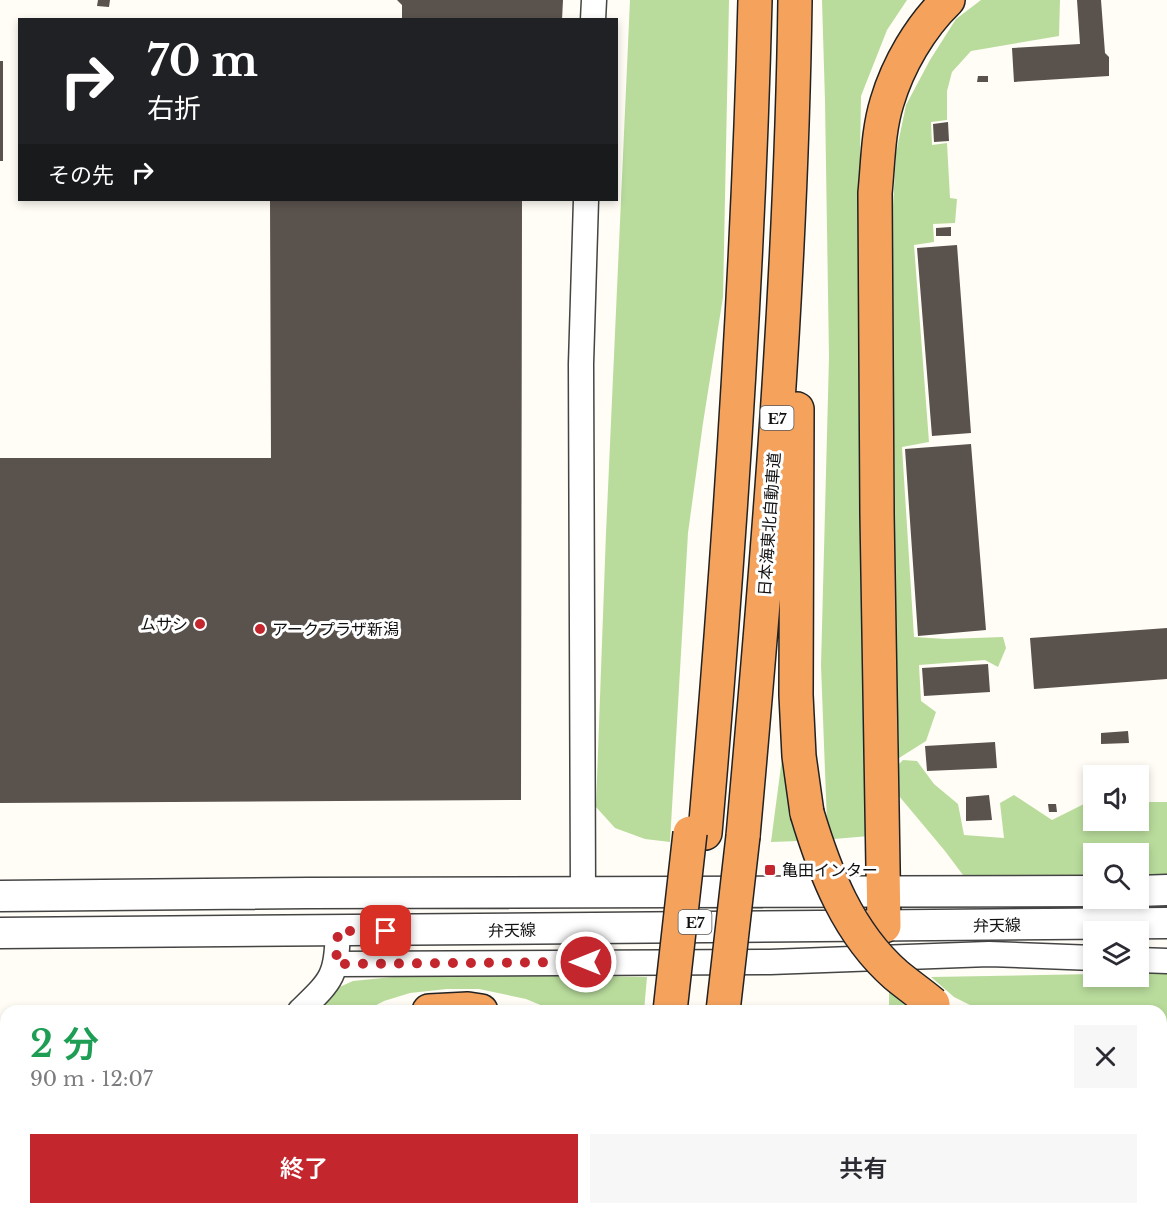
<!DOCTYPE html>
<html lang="ja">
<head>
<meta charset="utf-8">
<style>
  body { margin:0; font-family:"Libre Baskerville","Noto Sans JP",serif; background:#f7f7f7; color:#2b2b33; height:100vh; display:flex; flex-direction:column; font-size:22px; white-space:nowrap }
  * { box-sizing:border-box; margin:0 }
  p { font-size:20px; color:#7c7c81 }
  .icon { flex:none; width:33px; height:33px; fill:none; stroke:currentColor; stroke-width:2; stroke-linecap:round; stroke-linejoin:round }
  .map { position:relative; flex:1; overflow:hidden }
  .panel { position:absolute; left:0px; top:1005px; width:1167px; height:210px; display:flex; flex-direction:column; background:#fff; border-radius:18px 18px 0 0; box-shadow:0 3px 9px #0003 }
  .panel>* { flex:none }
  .top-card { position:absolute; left:18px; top:18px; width:600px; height:183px; border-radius:0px; box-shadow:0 3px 9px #0003; background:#202124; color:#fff; overflow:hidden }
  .controls { position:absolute; left:1083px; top:765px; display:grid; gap:12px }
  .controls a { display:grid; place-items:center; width:66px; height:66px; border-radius:0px; background:#fff; box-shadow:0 3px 9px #0003; font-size:30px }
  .pin { position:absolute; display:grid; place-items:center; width:51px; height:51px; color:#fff; margin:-26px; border-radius:12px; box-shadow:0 3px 9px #0006 }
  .me { position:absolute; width:66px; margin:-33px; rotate:270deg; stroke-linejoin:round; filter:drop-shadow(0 0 4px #0008) }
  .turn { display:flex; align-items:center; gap:21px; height:126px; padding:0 30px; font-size:27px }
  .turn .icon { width:78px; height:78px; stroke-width:2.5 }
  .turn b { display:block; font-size:42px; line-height:51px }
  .then { display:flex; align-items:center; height:57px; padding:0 30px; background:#0003; gap:12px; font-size:22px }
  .round { display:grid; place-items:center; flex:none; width:63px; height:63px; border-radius:0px; background:#f7f7f7 }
  .summary { display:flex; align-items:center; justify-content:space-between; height:102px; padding:0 30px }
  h1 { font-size:36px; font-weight:600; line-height:45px; color:#1e9e55 }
  .primary-button { display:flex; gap:12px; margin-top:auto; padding:12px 30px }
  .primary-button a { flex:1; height:69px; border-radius:0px; background:#c4262e; color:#fff; font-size:24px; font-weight:600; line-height:69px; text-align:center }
  .primary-button a+a { background:#f7f7f7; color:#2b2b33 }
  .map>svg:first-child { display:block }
  .green { fill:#d5ebbd }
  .forest { fill:#b9dc9c }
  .building { fill:#5a524d }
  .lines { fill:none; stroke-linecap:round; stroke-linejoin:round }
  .minor-casing { stroke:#444; stroke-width:27 }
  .tertiary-casing { stroke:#444; stroke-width:33 }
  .motorway-casing { stroke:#222; stroke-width:36 }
  .minor { stroke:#fff; stroke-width:24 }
  .tertiary { stroke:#fff; stroke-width:30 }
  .motorway { stroke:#f5a25d; stroke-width:33 }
  .motorway-bridge-casing { stroke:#222; stroke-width:36; stroke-linecap:butt }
  .motorway-bridge { stroke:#f5a25d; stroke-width:33 }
  .route { stroke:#c4262e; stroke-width:10; stroke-dasharray:0 18 }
  .poi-dot { fill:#c4262e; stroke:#fff; stroke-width:2 }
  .labels { text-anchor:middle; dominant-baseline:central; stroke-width:6; stroke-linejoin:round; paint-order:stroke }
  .shield { fill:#fff; stroke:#585858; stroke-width:1.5 }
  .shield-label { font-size:15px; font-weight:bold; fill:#111 }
  .street-label { font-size:16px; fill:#111; stroke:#fff }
  .poi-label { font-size:16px; fill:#111; stroke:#fff; text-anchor:start }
</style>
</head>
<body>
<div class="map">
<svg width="1167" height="1215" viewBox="0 0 1167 1215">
  <rect width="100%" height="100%" fill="#fffdf5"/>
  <!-- green -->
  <path class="green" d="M728,1209H1063L1047,1215H728Z"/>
  <!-- forest -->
  <path class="forest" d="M630,0H729L723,297L703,423L688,533L670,842L645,839L615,828L596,807L606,533Z
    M822,0H907L887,30L861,96L860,156L865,173L869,836L834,839L827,823L821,666L829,357L825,101Z
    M981,0H1060L1059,36L971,51L952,72L947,91V120L931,122L932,145L947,143L950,198L957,199L955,223L933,224L934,242L914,245L929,442L902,447L914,637L946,639L1003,637L1006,648L998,667L985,660L919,665L921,701L936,712L926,741L899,758L892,484L890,258L896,153L906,105L930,60L956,19Z
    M786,728L799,841L771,842Z
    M903,760L917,761L934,784L958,804L964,835L1004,838L1000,803L1014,795L1052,820L1090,801H1093L1094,820H1138L1139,802H1167V876H1139L1138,854H1094L1093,877L966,879L945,851L899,796L889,774Z
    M432,973L647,977L644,1011H555L526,999L479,989H447L410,993L384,1001L365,1011H308L326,993L353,981Z
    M1139,973H1167V1026L1161,1027V1011H982L954,997L931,977L1093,974L1094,976H1138Z
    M889,991L913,1011H889Z
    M1167,1061V1090L1161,1092V1063Z
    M1167,1190V1215H1120L1131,1209H1161V1193Z
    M200,1209H242V1215H200Z
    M312,1209H618L615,1215H312Z"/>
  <!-- building -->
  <path class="building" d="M98,0H110L109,7L97,6Z
    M397,0H563L562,20H402V5Z
    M1077,0H1101L1105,53L1109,57V76L1014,82L1012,48L1080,44Z
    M0,61H3V161H0Z
    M978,76H988V82H977Z
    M948,122L949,141L934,142L933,124Z
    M270,200H522L521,800L0,803V458H271Z
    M951,227V236H936V228Z
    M957,245L971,433L932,436L917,248Z
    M971,444L986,630L918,636L905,449Z
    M1167,628V679L1034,689L1030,638Z
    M988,664L990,692L924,696L922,668Z
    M1128,731L1129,743L1101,744V733Z
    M995,742L997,768L927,771L925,746Z
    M989,795L992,820L966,821V797Z
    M1048,804H1056L1057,812H1049Z"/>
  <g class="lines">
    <defs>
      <path id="minor" d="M593,20L594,0
        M583,892L581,364L586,200
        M1138,960L1167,961
        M336,964L770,962L989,954L1094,958
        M300,1011C333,979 336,977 338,931
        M197,1209V1215"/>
      <path id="tertiary" d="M1138,891L1167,890
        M0,896L308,893L1094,891
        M0,933L1167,923"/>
      <path id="motorway" d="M797,409L796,695L799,756L807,813
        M705,833C729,556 748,278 755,0
        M743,836C768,558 791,279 795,0
        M884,926L877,514L875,193C878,163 878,131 887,102C898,65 920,27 948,0
        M429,1011L468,1009L481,1011
        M1161,1045L1167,1044
        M1161,1112L1167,1109
        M1161,1140L1167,1138
        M1161,1169L1167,1166
        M265,1209V1215
        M295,1209L296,1215
        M630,1215L633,1209
        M662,1215V1209
        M699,1215L700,1209
        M1079,1215L1090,1209"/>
    </defs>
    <!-- minor casing -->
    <use href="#minor" class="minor-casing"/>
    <!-- tertiary casing -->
    <use href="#tertiary" class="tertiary-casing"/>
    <!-- motorway casing -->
    <use href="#motorway" class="motorway-casing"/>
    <!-- minor -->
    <use href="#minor" class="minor"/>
    <!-- tertiary -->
    <use href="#tertiary" class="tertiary"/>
    <!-- motorway -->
    <use href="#motorway" class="motorway"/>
    <defs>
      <path id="motorway-bridge" d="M807,813C825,873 848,933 896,975C908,985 921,994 933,1004
        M670,1011L690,833
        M723,1011L743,836"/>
    </defs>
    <!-- motorway-bridge casing -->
    <use href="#motorway-bridge" class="motorway-bridge-casing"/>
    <!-- motorway-bridge -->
    <use href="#motorway-bridge" class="motorway-bridge"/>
  </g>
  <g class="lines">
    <!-- route -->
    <path class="route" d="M386,931H338L336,964L586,962"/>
  </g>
  <!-- markers -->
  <g class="poi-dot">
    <circle cx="200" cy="624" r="6"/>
    <circle cx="260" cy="629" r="6"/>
    <rect x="764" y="864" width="12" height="12" rx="3"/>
  </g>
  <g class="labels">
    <!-- shield labels -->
    <g class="shield">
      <rect x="760.5" y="406" width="33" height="24" rx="4.5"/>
      <rect x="678.5" y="910" width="33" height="24" rx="4.5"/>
    </g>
    <g class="shield-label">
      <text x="777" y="418">E7</text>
      <text x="695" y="922">E7</text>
    </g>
    <!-- street labels -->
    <g class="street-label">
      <text transform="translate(769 524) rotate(-86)">日本海東北自動車道</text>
      <text transform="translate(997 925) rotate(-1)">弁天線</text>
      <text transform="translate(512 930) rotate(-1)">弁天線</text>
    </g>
    <!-- poi labels -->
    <g class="poi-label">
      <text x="188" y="624" text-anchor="end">ムサシ</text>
      <text x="272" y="629">アークプラザ新潟</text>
      <text x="782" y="870">亀田インター</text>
    </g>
  </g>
</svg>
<div class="controls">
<a><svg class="icon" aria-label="sound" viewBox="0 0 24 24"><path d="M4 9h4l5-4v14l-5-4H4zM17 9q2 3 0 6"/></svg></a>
<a><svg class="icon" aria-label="search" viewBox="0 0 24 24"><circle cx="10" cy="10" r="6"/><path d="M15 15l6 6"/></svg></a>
<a><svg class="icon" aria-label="layers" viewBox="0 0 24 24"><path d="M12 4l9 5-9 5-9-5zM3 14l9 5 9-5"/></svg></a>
</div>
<div class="pin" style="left:386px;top:931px;background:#d93025"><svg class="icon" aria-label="arrive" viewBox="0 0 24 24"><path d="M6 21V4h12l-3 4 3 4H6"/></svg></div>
<svg class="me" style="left:586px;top:962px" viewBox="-20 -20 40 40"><circle r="17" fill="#c4262e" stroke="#fff" stroke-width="3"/><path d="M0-11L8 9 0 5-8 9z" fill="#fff"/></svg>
<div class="top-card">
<div class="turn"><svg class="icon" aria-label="right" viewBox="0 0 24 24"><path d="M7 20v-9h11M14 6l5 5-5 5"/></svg><div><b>70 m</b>右折</div></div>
<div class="then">その先<svg class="icon" aria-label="right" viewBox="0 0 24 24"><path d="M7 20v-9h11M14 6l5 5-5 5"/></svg></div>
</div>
<section class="panel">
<div class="summary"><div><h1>2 分</h1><p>90 m · 12:07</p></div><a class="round"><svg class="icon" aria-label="close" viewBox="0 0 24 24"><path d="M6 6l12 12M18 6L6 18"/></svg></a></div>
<div class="primary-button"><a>終了</a><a>共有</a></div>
</section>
</div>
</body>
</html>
